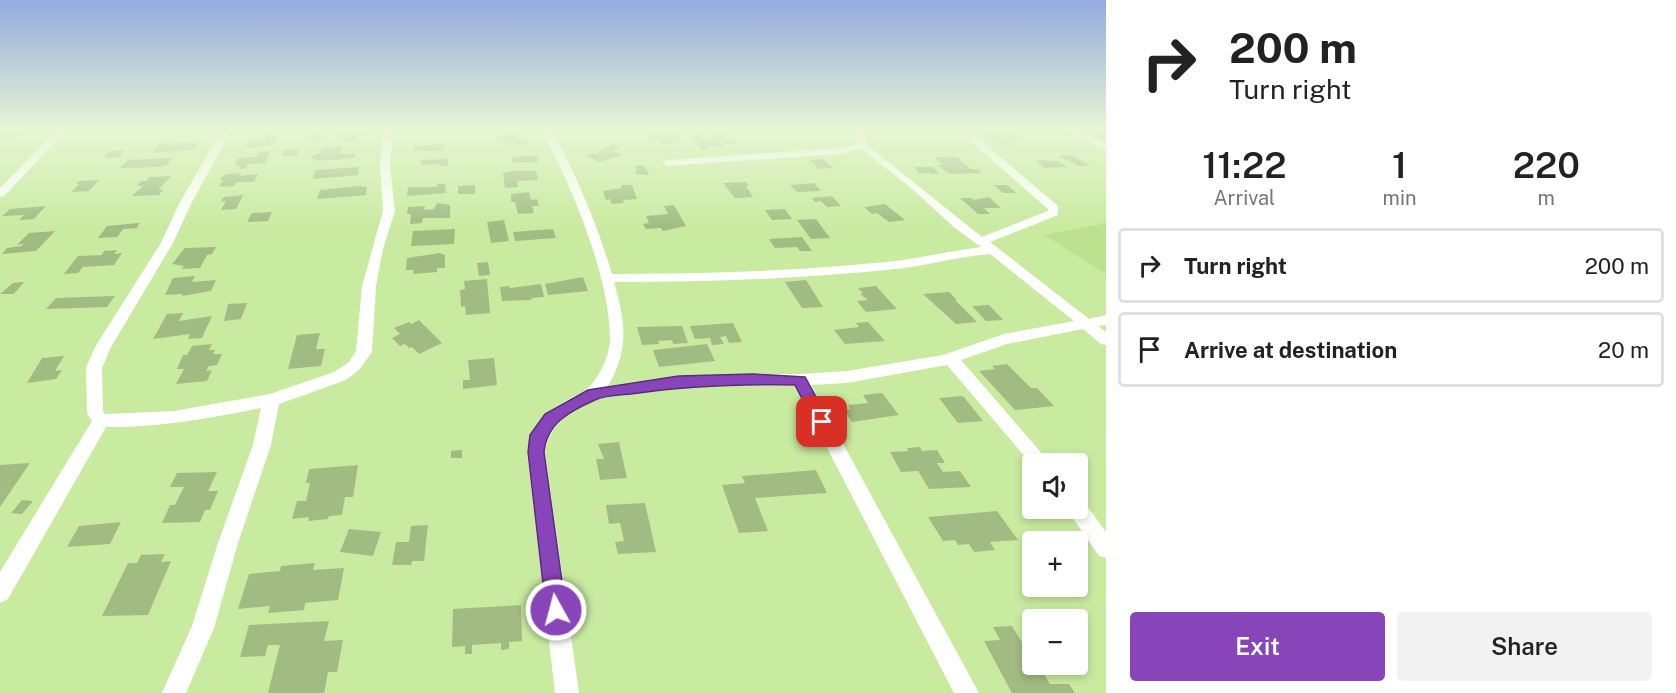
<!DOCTYPE html>
<html lang="en">
<head>
<meta charset="utf-8">
<style>
  body { margin:0; font-family:"Public Sans",sans-serif; background:#f2f2f2; color:#222; height:100vh; display:flex; flex-direction:column; font-size:22px; white-space:nowrap }
  * { box-sizing:border-box; margin:0 }
  p { font-size:20px; color:#767676 }
  .icon { flex:none; width:33px; height:33px; fill:none; stroke:currentColor; stroke-width:2; stroke-linecap:round; stroke-linejoin:round }
  .map { position:relative; flex:1; overflow:hidden }
  .details { display:flex; flex-direction:column; background:#fff; width:570px }
  .details>* { flex:none }
  .banner { background:#fff; color:#222; overflow:hidden }
  .tools { position:absolute; left:1022px; top:453px; display:grid; gap:12px }
  .tools a { display:grid; place-items:center; width:66px; height:66px; border-radius:6px; background:#fff; box-shadow:0 3px 9px #0003; font-size:30px }
  .pin { position:absolute; display:grid; place-items:center; width:51px; height:51px; color:#fff; margin:-26px; border-radius:12px; box-shadow:0 3px 9px #0006 }
  .me { position:absolute; width:66px; margin:-33px; rotate:353deg; stroke-linejoin:round; filter:drop-shadow(0 0 4px #0008) }
  .turn { display:flex; align-items:center; gap:21px; height:126px; padding:0 24px; font-size:27px }
  .turn .icon { width:78px; height:78px; stroke-width:2.5 }
  .turn b { display:block; font-size:42px; line-height:51px }
  .eta { display:flex; justify-content:space-evenly; align-items:center; height:102px; text-align:center }
  .eta b { font-size:36px; font-weight:600; line-height:42px }
  .button { display:flex; gap:12px; margin-top:auto; padding:12px 24px }
  .button a { flex:1; height:69px; border-radius:6px; background:#8845b9; color:#fff; font-size:24px; font-weight:600; line-height:69px; text-align:center }
  .button a+a { background:#f2f2f2; color:#222 }
  ul { padding:0; list-style:none }
  li { display:flex; align-items:center; gap:18px; height:75px; margin:0 12px 9px; padding:0 12px; border:3px solid #e0e0e0; border-radius:6px }
  li div { flex:1 }
  li b { display:block; font-size:22px }
  li em { font-style:normal }
  main { display:flex; flex:1; min-height:0 }
  .map>svg:first-child { display:block }
  .built { fill:#bde28f }
  .building { fill:#a1bb83 }
  .lines { fill:none; stroke-linecap:round; stroke-linejoin:round }
  .minor { fill:#fff; fill-rule:evenodd }
  .route { fill:#8845b9; stroke:#582d78; stroke-width:1.5 }
</style>
</head>
<body>
<main>
<div class="map">
<svg width="1106" height="693" viewBox="0 0 1106 693">
  <rect width="100%" height="100%" fill="#c9eba0"/>
  <!-- built -->
  <path class="built" d="M1106,223V274L1044,235Z"/>
  <!-- building -->
  <path class="building" d="M0,131H10L7,133L24,132L17,138H0Z
    M311,131H324L322,139H308Z
    M353,131H368L358,137L356,141L343,142L345,137L337,138V135Z
    M1106,131V138H1101L1087,132Z
    M677,132L682,139H672L675,144H662L659,140L650,141L646,134Z
    M1011,133L1021,139L1003,140L1011,145H1002L988,139H993L986,135Z
    M278,134L273,145L258,146L257,149L245,147L249,140L266,139L268,135Z
    M721,134L725,139H733L737,143L723,144L726,147L707,146L710,149L701,150L691,136L699,135L701,138H712L710,135Z
    M516,135L517,139L526,138L528,144L506,145V140H498L496,136Z
    M199,142L195,149L153,153L159,144Z
    M434,144H444V151H413L414,147Z
    M612,144L621,147L613,151L622,155L599,162L586,156L593,153L596,154Z
    M343,146L341,154L356,153L354,158L317,161L310,157L320,153L322,148Z
    M299,149L297,155L282,156L284,150Z
    M125,150L119,157L104,158L108,151Z
    M270,151L266,163L248,164L246,168L239,169L240,165L235,166L238,158L256,157L258,152Z
    M537,155L538,162L513,163L512,157Z
    M1072,155L1090,166H1079L1058,156Z
    M935,157H957L971,169H977L982,173L950,174L937,165H943Z
    M172,158L167,165L159,167L120,168L128,160Z
    M448,159V166H441V164L421,165V160Z
    M824,159L833,168L819,169L810,160Z
    M1036,160L1058,161L1067,167L1044,168Z
    M643,165L646,168L649,175L636,174L635,172H637L635,166Z
    M359,167L358,175L313,179L316,170Z
    M914,167H933L939,174L919,173Z
    M514,171H536L538,180L517,181L518,187L505,188L503,173Z
    M241,173L239,176L258,174L254,182H236L234,186L219,187L223,180H220L222,177L227,174Z
    M171,176L158,190L163,189L159,195L132,196L143,186H137L141,181H146L149,177Z
    M99,180L89,191L71,192L79,184H76L79,181Z
    M746,182L749,186H746L753,197L735,198L723,183Z
    M814,183L821,191L797,192L790,185Z
    M437,184H445L446,193L407,196L408,187H437Z
    M475,185V194H458V186Z
    M621,185H632L637,199L623,200L624,203L612,204L610,199L606,200L603,191L622,188Z
    M994,185H1007L1017,193H1003Z
    M359,186L367,187L366,195L317,199L320,190Z
    M529,192L531,200L537,199L539,206H532L534,213L518,214L515,202H511V194Z
    M243,195L236,209L221,210L226,201H221L224,197Z
    M832,196L841,206L827,207L821,201L815,202L812,198Z
    M989,197L1001,208H984L990,214H978L960,198H971L973,200Z
    M437,203L450,205V218H423L422,223L410,224L411,214H407L408,207L425,206L424,210L434,209Z
    M885,204L905,220L889,222L877,213L872,214L864,207Z
    M674,205L686,226L663,231L661,228L646,229L643,224L649,223L646,216L668,214L664,206Z
    M46,206L34,219L19,220L24,215L2,216L10,209Z
    M785,209L792,219L772,220L765,210Z
    M272,212L268,221L247,222L252,213Z
    M816,219L830,238L811,239L797,220Z
    M504,220L509,241L491,243L487,222Z
    M139,223L137,228L123,229L117,237L98,238L107,226Z
    M455,229L454,244L411,246L413,231Z
    M553,229L556,238L515,241L513,232Z
    M55,231L36,251L2,254L7,248L22,246L23,244L17,245L29,233Z
    M802,237L812,251H800L797,247L775,248L769,239Z
    M216,247L212,254L207,255L200,268L181,269L184,266L172,264L185,248Z
    M117,250L114,254L122,253L114,265L83,267L78,273L64,274L78,256L102,255L104,251Z
    M440,253L445,255V268H437V272L413,274L414,270H406L407,258Z
    M488,262L490,275L479,276L477,263Z
    M195,276L192,282L216,280L211,291L182,296L183,294L165,295L173,278Z
    M583,277L588,291L548,295L545,284Z
    M487,279L490,313L466,315L465,306L461,307L460,290L465,289L464,281Z
    M806,280L823,307L802,308L785,282Z
    M24,282L14,294H0L13,283Z
    M541,284L544,297L531,298L532,300L502,301L500,287L509,286L510,288Z
    M876,286L897,309L866,312L857,301L868,300L860,294L863,293L858,288Z
    M949,292L957,300H955L977,322L956,324L923,294Z
    M115,296L107,307L46,309L56,298Z
    M247,303L241,319L224,321L228,304Z
    M989,305L1003,320L986,321L972,306Z
    M183,313L179,321L212,316L202,338L188,339L190,334L153,339L167,314Z
    M419,320L442,343L419,354L412,347L409,348L405,344L400,346L392,338L400,334L394,328L409,322L411,324Z
    M868,322L885,341L845,344L834,330L859,327L856,323Z
    M733,323L742,342L729,343L726,336L720,337L724,344L712,345L710,338L695,339L690,326Z
    M682,326L688,343L673,344L672,340L658,341L659,344L642,345L637,327Z
    M320,333L316,349H325L321,366L288,369L297,335Z
    M212,344L209,350H215L213,354H222L217,365L209,366L206,371L212,370L207,381L176,384L184,369H177L183,355H187L192,346Z
    M707,344L715,361L659,367L653,350Z
    M64,356L55,371L62,370L56,379L27,383L42,358Z
    M494,358L497,385L463,389V380H470L468,360Z
    M1007,364L1031,388H1037L1054,406L1015,410L979,371L995,369L992,366Z
    M882,393L899,415L852,422L844,410L850,409L848,405L868,403L863,395Z
    M963,396L983,421L958,423L939,398Z
    M619,442L627,478L600,480L596,459H604L598,444Z
    M920,447L922,451L937,450L945,463H937L943,472L960,471L971,487L929,489L918,471L901,472L890,452L908,451L907,448Z
    M462,450V458H451V451Z
    M30,463L0,507V465Z
    M358,465L353,497H345L342,515L329,516L328,519L308,521L309,517L292,519L297,501H306L310,483H306L309,469Z
    M816,470L827,493L755,498L768,531L739,533L722,485L745,483L742,476Z
    M217,472L208,491H218L210,510H205L200,522L162,523L170,505H175L184,487H170L177,473Z
    M22,500L33,501L22,514L11,513Z
    M645,503L656,552L618,554L615,542L624,541L620,523L609,524L606,505Z
    M997,511L1018,540L990,542L995,550L974,552L969,544L958,545L955,540L943,541L928,517Z
    M121,522L110,544L67,547L79,526Z
    M428,525L424,561H412L411,565H392L396,542H409L411,526Z
    M349,529L381,532L373,556L340,552Z
    M165,554L161,562L171,561L148,615L102,616L128,563H137L141,555Z
    M315,563L313,570L344,568L338,600L305,603L304,610L268,613L270,606L238,609L249,574L280,571L281,566Z
    M521,605L522,641L509,642V649L501,650V643L472,645V654H465V646L452,647L453,609Z
    M329,621L324,641L343,640L337,672H328L324,693H268L280,645H268L265,656L240,657L249,625Z
    M1012,626L1032,659V664H1038L1050,684H1069L1075,693H1012L984,641L1000,640L993,627Z"/>
  <g class="lines">
    <!-- minor -->
    <path class="minor" d="M56,131H66L4,196L0,197V188Z
      M221,131H231L191,204L173,243L111,347L102,368L103,411L105,414L174,411L270,394L334,372L349,362L356,351L362,286L383,211L380,166L383,131H393L390,166L395,211L383,249L376,286L372,352L359,370L346,380L279,404L271,445L238,543L214,628L186,693H162L192,626L218,543L253,445L261,408C209,418 159,428 106,427L8,599L0,603V572L92,421L87,413L86,368L95,347L161,243L179,204Z
      M542,131H552C577,176 597,224 612,274C703,274 795,271 886,262C918,259 949,251 981,247L955,228L911,188L861,149L841,154L667,166L662,163L667,160L841,148L858,144L854,131H864L867,145L982,237L1048,211V209L959,131H970L1058,206V215L990,242L1089,319L1106,315V325L1098,326L1106,332V345L1101,344L1083,329L1007,344L961,360L1051,464L1032,465L947,365L847,383L811,385L979,693H954L795,386C740,385 688,385 634,394C622,396 608,396 597,399C572,408 549,425 545,452L579,693H555L527,452C532,425 547,410 571,398C578,394 585,392 590,386C601,374 609,356 610,340C610,277 572,186 542,131ZM990,254L1074,321L1004,334L943,355L847,371L800,374L678,375L608,386C630,349 625,321 614,282C705,282 796,279 887,270C922,267 955,257 990,254Z
      M1066,131H1079L1106,143V149Z
      M1077,500L1084,502L1106,532V558L1099,556L1070,514L1068,508H1077Z"/>
  </g>
  <!-- sky -->
  <linearGradient id="sky" x2="0" y2="1"><stop stop-color="#95aadf"/><stop offset="0.57" stop-color="#e7f6d4"/><stop offset="1" stop-color="#e7f6d4" stop-opacity="0"/></linearGradient>
  <rect width="1106" height="228" fill="url(#sky)"/>
  <!-- route -->
  <path class="route" d="M753,374L805,377L830,422L827,426H816L795,385C740,384 686,386 631,394C620,395 605,395 595,400C570,411 547,423 544,452L566,610L563,617L556,620L549,617L546,610L528,452L530,435L545,414L588,390L678,376Z"/>
</svg>
<div class="tools">
<a><svg class="icon" aria-label="sound" viewBox="0 0 24 24"><path d="M4 9h4l5-4v14l-5-4H4zM17 9q2 3 0 6"/></svg></a>
<a>+</a>
<a>−</a>
</div>
<div class="pin" style="left:822px;top:422px;background:#d93025"><svg class="icon" aria-label="arrive" viewBox="0 0 24 24"><path d="M6 21V4h12l-3 4 3 4H6"/></svg></div>
<svg class="me" style="left:556px;top:610px" viewBox="-20 -20 40 40"><circle r="17" fill="#8845b9" stroke="#fff" stroke-width="3"/><path d="M0-11L8 9 0 5-8 9z" fill="#fff"/></svg>
</div>
<section class="details">
<div class="banner">
<div class="turn"><svg class="icon" aria-label="right" viewBox="0 0 24 24"><path d="M7 20v-9h11M14 6l5 5-5 5"/></svg><div><b>200 m</b>Turn right</div></div>
</div>
<div class="eta">
<div><b>11:22</b><p>Arrival</p></div>
<div><b>1</b><p>min</p></div>
<div><b>220</b><p>m</p></div>
</div>
<ul>
<li><svg class="icon" aria-label="right" viewBox="0 0 24 24"><path d="M7 20v-9h11M14 6l5 5-5 5"/></svg><div><b>Turn right</b></div><em>200 m</em></li>
<li><svg class="icon" aria-label="arrive" viewBox="0 0 24 24"><path d="M6 21V4h12l-3 4 3 4H6"/></svg><div><b>Arrive at destination</b></div><em>20 m</em></li>
</ul>
<div class="button"><a>Exit</a><a>Share</a></div>
</section>
</main>
</body>
</html>
